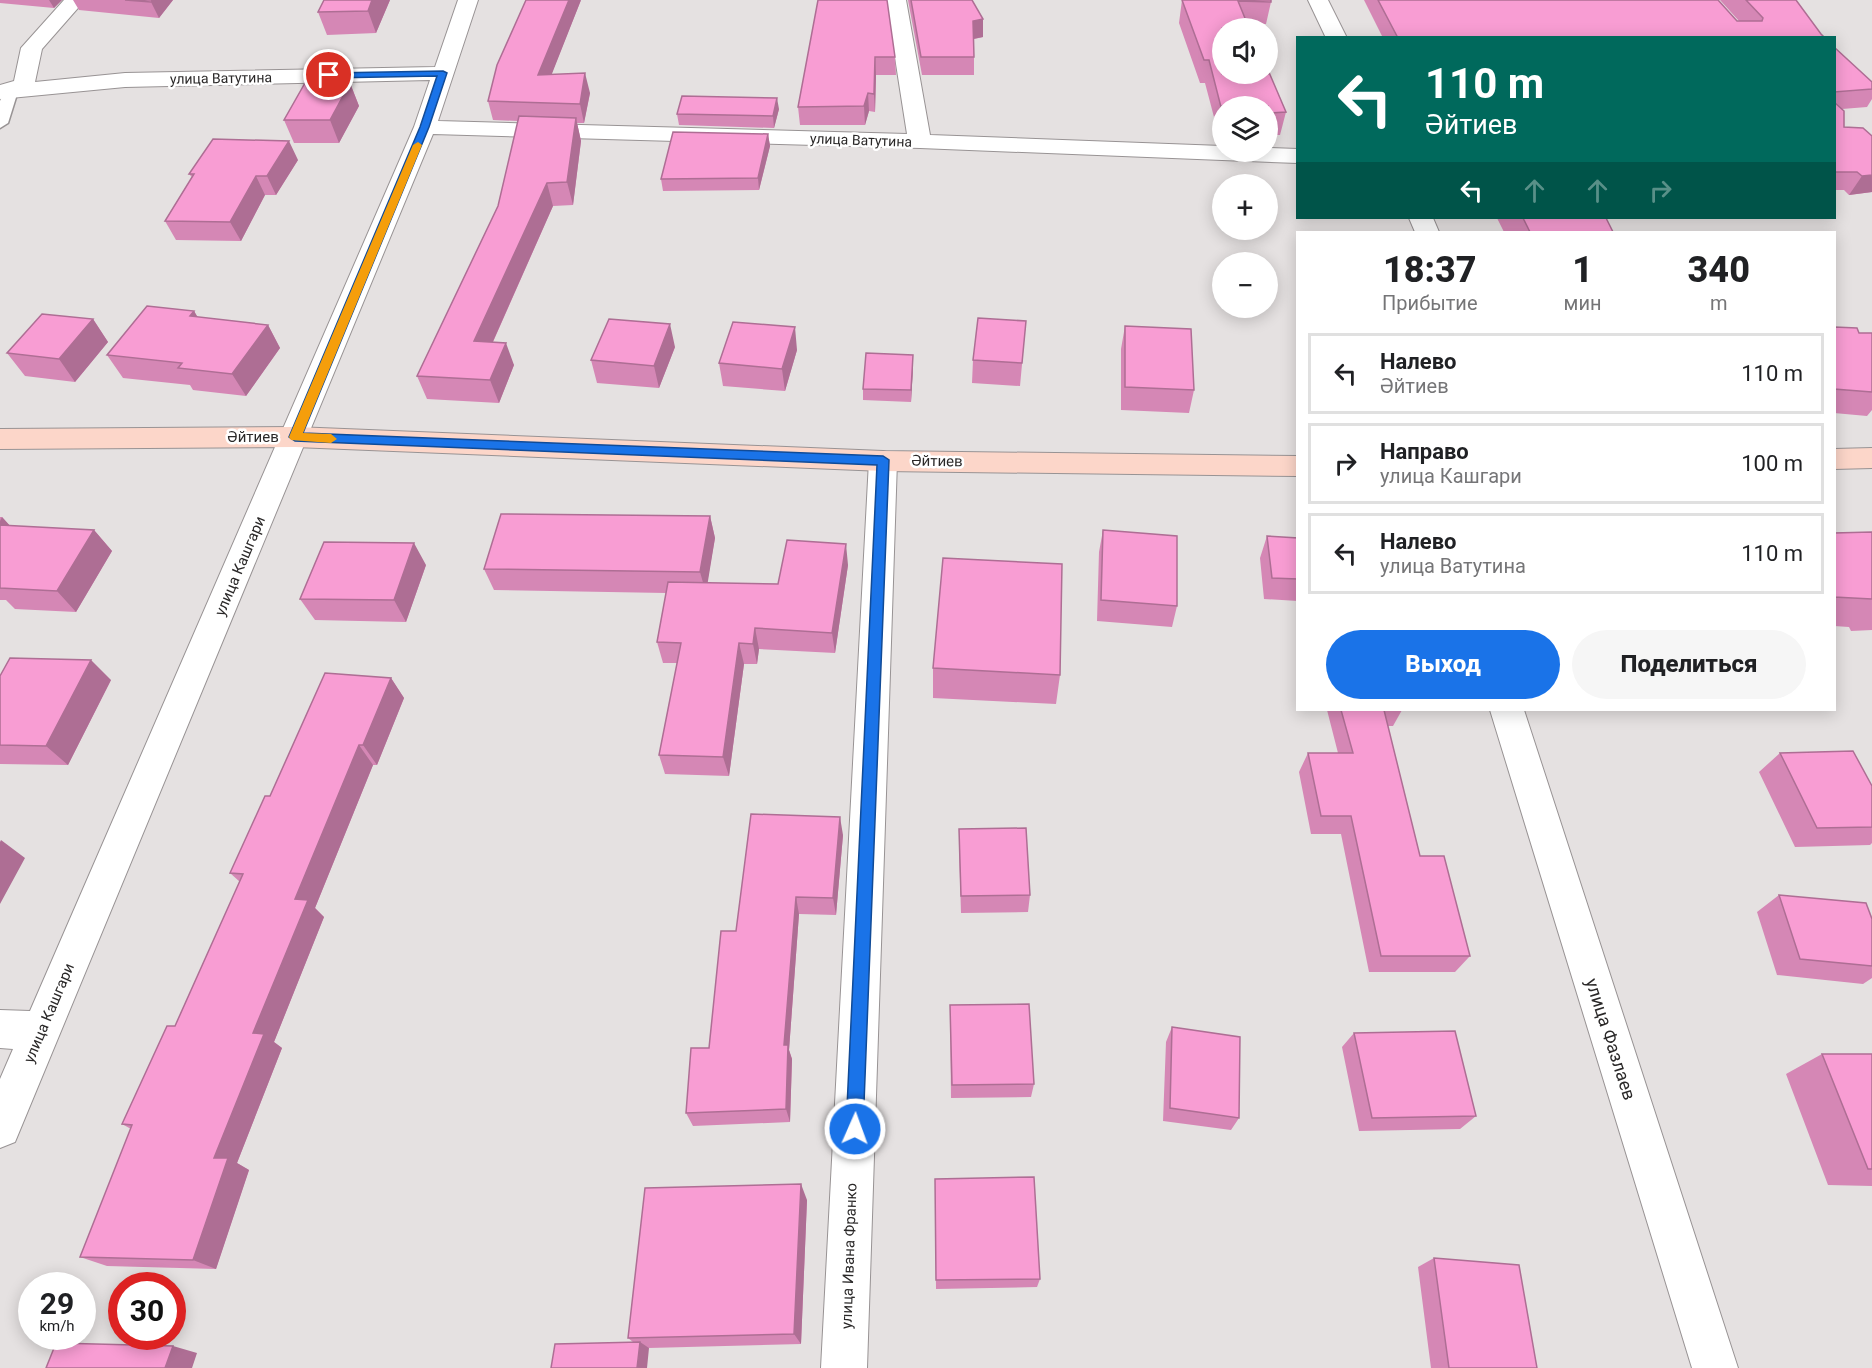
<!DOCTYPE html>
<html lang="ru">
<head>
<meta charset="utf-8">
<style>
  body { margin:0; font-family:Roboto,sans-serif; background:#f6f6f6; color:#202124; height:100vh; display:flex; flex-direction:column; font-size:22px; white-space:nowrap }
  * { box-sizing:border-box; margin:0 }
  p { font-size:20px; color:#757577 }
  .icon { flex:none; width:33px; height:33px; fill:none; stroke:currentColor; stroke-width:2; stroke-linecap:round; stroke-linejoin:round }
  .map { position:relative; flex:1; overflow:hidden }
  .sheet { position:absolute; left:1296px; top:231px; width:540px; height:480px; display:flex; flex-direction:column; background:#fff; border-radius:0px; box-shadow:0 3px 15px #0003 }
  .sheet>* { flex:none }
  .hud { position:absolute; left:1296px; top:36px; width:540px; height:183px; border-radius:0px; box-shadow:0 3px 15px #0003; background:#00695c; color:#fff; overflow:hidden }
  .buttons { position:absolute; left:1212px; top:18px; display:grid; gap:12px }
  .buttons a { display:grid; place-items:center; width:66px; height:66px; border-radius:50%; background:#fff; box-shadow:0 3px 15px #0003; font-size:30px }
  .speed { position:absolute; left:18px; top:1272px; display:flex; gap:12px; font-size:30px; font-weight:700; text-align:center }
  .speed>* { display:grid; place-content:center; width:78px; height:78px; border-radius:50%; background:#fff; box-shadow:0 3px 15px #0003; line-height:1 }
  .speed small { font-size:15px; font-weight:400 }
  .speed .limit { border:9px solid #d22; background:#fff; color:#111 }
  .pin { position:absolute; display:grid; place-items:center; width:51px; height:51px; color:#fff; margin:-26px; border:3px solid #fff; border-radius:50%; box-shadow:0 2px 6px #0007 }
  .me { position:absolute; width:66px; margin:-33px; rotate:2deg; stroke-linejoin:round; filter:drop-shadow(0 0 4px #0008) }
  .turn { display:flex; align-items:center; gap:21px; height:126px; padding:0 30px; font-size:27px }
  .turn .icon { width:78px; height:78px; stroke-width:2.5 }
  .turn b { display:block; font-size:42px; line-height:51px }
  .lanes { display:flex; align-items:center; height:57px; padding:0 30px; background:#0003; justify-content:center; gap:30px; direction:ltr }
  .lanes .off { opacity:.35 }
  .eta { display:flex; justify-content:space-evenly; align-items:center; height:102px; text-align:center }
  .eta b { font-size:36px; font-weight:800; line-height:42px }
  .primary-button { display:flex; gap:12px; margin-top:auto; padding:12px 30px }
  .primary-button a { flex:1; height:69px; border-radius:36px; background:#1a73e8; color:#fff; font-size:24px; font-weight:800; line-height:69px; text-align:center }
  .primary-button a+a { background:#f6f6f6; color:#202124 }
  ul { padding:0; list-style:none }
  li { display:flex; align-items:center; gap:18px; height:81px; margin:0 12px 9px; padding:0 18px; border:3px solid #e0e0e0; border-radius:0px }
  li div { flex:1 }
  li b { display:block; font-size:22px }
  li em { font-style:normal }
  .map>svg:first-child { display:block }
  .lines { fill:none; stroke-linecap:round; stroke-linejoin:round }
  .lane-casing { stroke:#989394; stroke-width:3 }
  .street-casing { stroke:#989394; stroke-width:2 }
  .secondary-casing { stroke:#989394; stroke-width:2 }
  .lane { fill:#fff; fill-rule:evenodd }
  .street { fill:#fff; fill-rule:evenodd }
  .secondary { fill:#fcd6c9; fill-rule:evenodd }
  .wall { fill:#d587b5 }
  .shaded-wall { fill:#ae6e94 }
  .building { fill:#f89dd3; stroke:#ae6e94; stroke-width:1.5 }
  .route { fill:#1a73e8; stroke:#114b97; stroke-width:1.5 }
  .slow { fill:#f59e0b }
  .labels { text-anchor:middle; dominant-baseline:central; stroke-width:5; stroke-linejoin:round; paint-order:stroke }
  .far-street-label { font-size:14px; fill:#2a2828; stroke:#fff }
  .street-label { font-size:15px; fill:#2a2828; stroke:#fff }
  .near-street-label { font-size:18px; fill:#2a2828; stroke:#fff }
</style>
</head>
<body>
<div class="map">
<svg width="1872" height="1368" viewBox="0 0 1872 1368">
  <rect width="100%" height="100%" fill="#e5e1e1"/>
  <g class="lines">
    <defs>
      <path id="lane" d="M11,87L18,91L8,123L0,128V101L6,88Z"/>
      <path id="street" d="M64,0H85L42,49L35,82L125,73L435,67L458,0H478L438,121L907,134L886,0H906L930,135L1222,146V152H1268V148L1298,149V163L920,148L433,134L15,1142L0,1148V1079L13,1049L0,1048V1010L30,1011L414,127L430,80L125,87L0,99V85L14,81L21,48Z
        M1308,0H1328L1347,38H1326Z
        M1409,218H1433L1439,232H1415Z
        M883,451L893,454L897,461L867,1368H821L869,461L873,454Z
        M1490,710H1524L1738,1368H1692Z"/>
      <path id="secondary" d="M295,427L883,451L1298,456V476L883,471L295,447L0,449V429Z
        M1872,448V468L1834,469V449Z"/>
    </defs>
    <!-- lane casing -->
    <use href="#lane" class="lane-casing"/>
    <!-- street casing -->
    <use href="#street" class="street-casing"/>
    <!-- secondary casing -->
    <use href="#secondary" class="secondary-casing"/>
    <!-- lane -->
    <use href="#lane" class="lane"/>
    <!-- street -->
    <use href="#street" class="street"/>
    <!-- secondary -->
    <use href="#secondary" class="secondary"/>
  </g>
  <!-- wall -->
  <path class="wall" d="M0,0H62L54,8L0,3Z
    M73,0H173L159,18L79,10Z
    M390,0L376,33L327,35L318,12Z
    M581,0L551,75L590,93L584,123H577L581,141L573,205L553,206L493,342L514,365L499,403L427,399L417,376L498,206L518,121L493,120L488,101Z
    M818,0L895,57L896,75H876L875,112L869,111L865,125H800L798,107Z
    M908,0H972L983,37L974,39V75H922Z
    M1182,0L1271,2L1266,24H1247L1286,112L1280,135H1268V106H1222V136H1219L1205,83H1200L1179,23Z
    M1364,0H1718L1737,21H1739L1720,0H1796L1821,34L1825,38H1383Z
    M1834,47L1872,82V99L1867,107L1842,109L1844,127L1872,136V192L1849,195L1844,190H1834Z
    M350,83L359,106L339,143H294L284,120Z
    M779,109L774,128L679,125L677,114Z
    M768,134L770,146L759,190L663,191L661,179Z
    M298,160L276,195H265L241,241L176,240L165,221L192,177L189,174Z
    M1497,218H1606L1613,232H1504Z
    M194,311L197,317L268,325L280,348L246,396L193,390L190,385L123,378L107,355Z
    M93,319L108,342L75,382L25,376L7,353Z
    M1026,321L1020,386L972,383L973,360Z
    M1125,326L1194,390L1189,413L1121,410V349Z
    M1834,327L1859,333H1872V410L1867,416L1834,413Z
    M675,347L659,388L597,383L591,360Z
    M797,350L785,391L723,386L719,363Z
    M913,366L911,402L863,400V389Z
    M710,516L715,538L707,583L778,584L848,565L835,653L759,649L757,664H744L729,776L665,774L659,755L677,663H663L657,642L666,593L494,590L484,569Z
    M0,517H2L10,526L94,530L112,551L76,612L15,609L6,600H0Z
    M1103,530L1177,606L1172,627L1097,621L1099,552Z
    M1872,532V630L1851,631L1849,627L1834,626V533Z
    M1267,536L1298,538V601L1264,599L1260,558Z
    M426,565L406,622L315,620L300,599Z
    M933,668L1060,675L1056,704L933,698Z
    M0,676L111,680L68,765L0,764Z
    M391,678L404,698L377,765H373L315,908L324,917L274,1042L282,1048L237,1163L249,1170L216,1269L107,1266L80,1257L131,1129L122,1124L175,1026L240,882L230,873L270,796Z
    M1327,710H1402L1393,726H1388L1420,856L1470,956L1455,972H1369L1341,834H1311L1299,772L1308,753H1338Z
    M1780,753L1872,786V843L1870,845L1795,847L1759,772Z
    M959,829L1030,895L1028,912L961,913L959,847Z
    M843,835L836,915L799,914L789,1050L792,1059L790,1122L693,1126L686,1113L709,1048L736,931Z
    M1779,895L1872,919V978L1863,984L1777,975L1757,912Z
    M950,1005L1034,1084L1031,1097L951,1098Z
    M1172,1027L1239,1118L1231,1130L1163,1121L1166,1042Z
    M1354,1033L1476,1116L1460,1129L1359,1131L1342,1047Z
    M1822,1054H1872V1186L1828,1185L1786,1074Z
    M935,1179L1040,1279L1037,1287L936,1289Z
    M807,1200L801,1344L648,1348H649L633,1342L628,1338Z
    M1434,1258L1537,1368H1431L1418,1267Z"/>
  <!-- shaded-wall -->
  <path class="shaded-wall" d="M49,0H62L54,8Z
    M153,0H173L159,18L151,2Z
    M372,0H390L376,33L368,11Z
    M569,0H581L544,94L538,75Z
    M983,19V37L973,39V21Z
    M875,57L876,75L875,112L874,94Z
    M585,73L590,93L584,123L580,104Z
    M350,83L359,106L339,143L330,120Z
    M868,93L869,111L865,125L864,106Z
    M777,98L779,109L774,128L773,116Z
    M576,118L581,141L573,205L567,182Z
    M768,134L770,146L759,190L758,178Z
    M289,141L298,160L276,195L267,176Z
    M1872,175V192L1849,195L1862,176Z
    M256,176L265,195L241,241L230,222Z
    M547,183L553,206L483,364L474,341Z
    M194,311L208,334L190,316Z
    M93,319L108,342L75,382L59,359Z
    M670,324L675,347L659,388L654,366Z
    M268,325L280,348L246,396L232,374Z
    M795,327L797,350L785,391L782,369Z
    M506,343L514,365L499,403L490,380Z
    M913,355V366L911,402V390Z
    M710,516L715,538L706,593L700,572Z
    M2,517L22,539L0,528V521Z
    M94,530L112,551L76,612L57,591Z
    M414,543L426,565L406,622L394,600Z
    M846,544L848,565L835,653L832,633Z
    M755,628L759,649L757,664L753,644Z
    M739,643L744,664L729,776L723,757Z
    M91,660L111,680L68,765L46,746Z
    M391,678L404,698L377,765L363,745Z
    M359,745L373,765L315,908L324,917L274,1042L282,1048L237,1163L249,1170L216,1269L193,1260L214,1158L295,899Z
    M840,817L843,835L836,915L833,898Z
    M1,840L25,858L0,904V842Z
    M796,897L799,914L789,1050L792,1059L790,1122L786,1109L784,1045Z
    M801,1184L807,1200L801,1344L794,1334Z
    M640,1342L649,1348L647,1368H637Z
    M173,1346L197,1353L192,1368H165Z"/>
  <!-- building -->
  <path class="building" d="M125,0H153L151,2Z
    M324,0H372L368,11L318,12Z
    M526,0H569L538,75L585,73L580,104L488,101L497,65Z
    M818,0H887L895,57H875L874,94L868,93L864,106L798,107Z
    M911,0H972L983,19L973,21L974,57H921Z
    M1182,0H1271V2L1238,1L1249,28H1222V74H1268V70L1286,112L1268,113V106H1222V111L1209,60H1204Z
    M1378,0H1718L1737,21H1762L1763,18L1746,0H1796L1821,34L1825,38H1398Z
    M1834,47L1872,82V89L1834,92Z
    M305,83H350L330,120H284Z
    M682,96L777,98L773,116L677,114Z
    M1834,102L1844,111V127L1863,128L1872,136V175L1862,176L1857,172H1834Z
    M519,116L576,118L567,182L547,183L474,341L506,343L490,380L417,376L498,206Z
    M673,132L768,134L758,178L661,179Z
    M213,139L289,141L267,176H256L230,222L165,221L194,174H189Z
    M1523,218H1606L1613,232H1530Z
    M147,306L194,311L190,316L268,325L232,374L178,368L182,363L107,355Z
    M42,314L93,319L59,359L7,353Z
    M978,318L1026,321L1022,363L973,360Z
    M609,319L670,324L654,366L591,360Z
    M733,322L795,327L782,369L719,363Z
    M1125,326L1191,329L1194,390L1125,387Z
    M1834,327L1857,328L1859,333H1872V392L1834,389Z
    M866,353L913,355L911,390L863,389Z
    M501,514L710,516L700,572L484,569Z
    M0,525L94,530L57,591L0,588Z
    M1103,530L1177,536V606L1101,600Z
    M1872,532V599L1834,597V533Z
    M1267,536L1298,538V579L1272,578Z
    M787,540L846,544L832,633L755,628L753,644L739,643L723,757L659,755L681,643L657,642L668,582L778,584Z
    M324,542L414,543L394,600L300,599Z
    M943,558L1062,564L1060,675L933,668Z
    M10,658L91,660L46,746L0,745V676Z
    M325,673L391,678L363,745H359L295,899L308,900L253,1033L264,1034L214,1158H228L193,1260L80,1257L132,1125L122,1124L167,1026H175L243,874L230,873L265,796H270Z
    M1341,710H1384L1420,856H1444L1470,956H1381L1351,816H1321L1308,753H1353Z
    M1853,751L1872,786V827L1817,828L1780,753Z
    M751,814L840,817L833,898L796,897L784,1045H788L786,1109L686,1113L691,1048H709L721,931H736Z
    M1026,828L1030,895L961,896L959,829Z
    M1779,895L1866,903L1872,919V966L1800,959Z
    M1029,1004L1034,1084L952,1085L950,1005Z
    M1172,1027L1240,1037L1239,1118L1170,1108Z
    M1455,1031L1476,1116L1372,1118L1354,1033Z
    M1822,1054H1872V1169H1868Z
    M1034,1177L1040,1279L936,1280L935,1179Z
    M801,1184L794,1334L628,1338L645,1188Z
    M1434,1258L1519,1265L1537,1368H1449Z
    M640,1342L637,1368H551L555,1344Z
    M56,1343L173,1346L165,1368H46Z"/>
  <!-- route -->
  <path class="route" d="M443,71L447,73L429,127L303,433L883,456L889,460L863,1129L861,1135L855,1138L849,1135L846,1129L877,465L295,441L289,437L420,127L437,76L329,78L325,75L329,73Z"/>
  <!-- slow -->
  <path class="slow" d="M418,142L422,145L303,433L331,434L337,439L331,443L291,440L289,437L413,145Z"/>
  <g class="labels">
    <!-- far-street labels -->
    <g class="far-street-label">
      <text transform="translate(221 78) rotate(-1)">улица Ватутина</text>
      <text transform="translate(861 140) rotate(2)">улица Ватутина</text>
    </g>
    <!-- street labels -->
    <g class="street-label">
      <text x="253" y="437">Әйтиев</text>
      <text transform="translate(937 461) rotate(1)">Әйтиев</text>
      <text transform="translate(240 566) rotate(-67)">улица Кашгари</text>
      <text transform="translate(49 1013) rotate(-67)">улица Кашгари</text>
      <text transform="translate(849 1256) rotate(-88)">улица Ивана Франко</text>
    </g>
    <!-- near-street labels -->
    <g class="near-street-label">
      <text transform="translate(1611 1039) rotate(72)">улица Фазлаев</text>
    </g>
  </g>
</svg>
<div class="buttons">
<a><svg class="icon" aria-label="sound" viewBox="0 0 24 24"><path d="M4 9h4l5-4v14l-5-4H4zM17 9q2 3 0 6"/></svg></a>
<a><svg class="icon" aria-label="layers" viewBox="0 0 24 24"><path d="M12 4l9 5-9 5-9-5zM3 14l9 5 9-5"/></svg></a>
<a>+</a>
<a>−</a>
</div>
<div class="speed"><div>29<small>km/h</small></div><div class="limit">30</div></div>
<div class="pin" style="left:329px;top:75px;background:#d93025"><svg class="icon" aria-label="arrive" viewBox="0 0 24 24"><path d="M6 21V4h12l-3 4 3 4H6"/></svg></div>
<svg class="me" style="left:855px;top:1129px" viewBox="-20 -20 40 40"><circle r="17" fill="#1a73e8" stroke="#fff" stroke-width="3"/><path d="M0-11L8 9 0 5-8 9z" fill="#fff"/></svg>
<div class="hud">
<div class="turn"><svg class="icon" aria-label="left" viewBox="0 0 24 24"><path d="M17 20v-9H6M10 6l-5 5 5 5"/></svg><div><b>110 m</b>Әйтиев</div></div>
<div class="lanes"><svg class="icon" aria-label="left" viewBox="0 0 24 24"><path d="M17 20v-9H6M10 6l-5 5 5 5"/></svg><svg class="icon off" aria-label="ahead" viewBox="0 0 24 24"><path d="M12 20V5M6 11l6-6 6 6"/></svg><svg class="icon off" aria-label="ahead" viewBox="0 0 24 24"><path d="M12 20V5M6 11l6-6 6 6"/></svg><svg class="icon off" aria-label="right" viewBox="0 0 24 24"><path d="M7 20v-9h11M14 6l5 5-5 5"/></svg></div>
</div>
<section class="sheet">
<div class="eta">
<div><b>18:37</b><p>Прибытие</p></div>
<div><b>1</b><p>мин</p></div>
<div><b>340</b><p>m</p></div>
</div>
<ul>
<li><svg class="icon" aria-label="left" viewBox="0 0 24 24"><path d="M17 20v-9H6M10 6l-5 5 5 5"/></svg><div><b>Налево</b><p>Әйтиев</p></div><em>110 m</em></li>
<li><svg class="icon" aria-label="right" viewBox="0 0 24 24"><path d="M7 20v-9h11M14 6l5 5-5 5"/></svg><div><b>Направо</b><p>улица Кашгари</p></div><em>100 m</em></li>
<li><svg class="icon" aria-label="left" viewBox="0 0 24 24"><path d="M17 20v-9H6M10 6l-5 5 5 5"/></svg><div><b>Налево</b><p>улица Ватутина</p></div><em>110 m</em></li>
</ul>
<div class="primary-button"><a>Выход</a><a>Поделиться</a></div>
</section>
</div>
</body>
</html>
